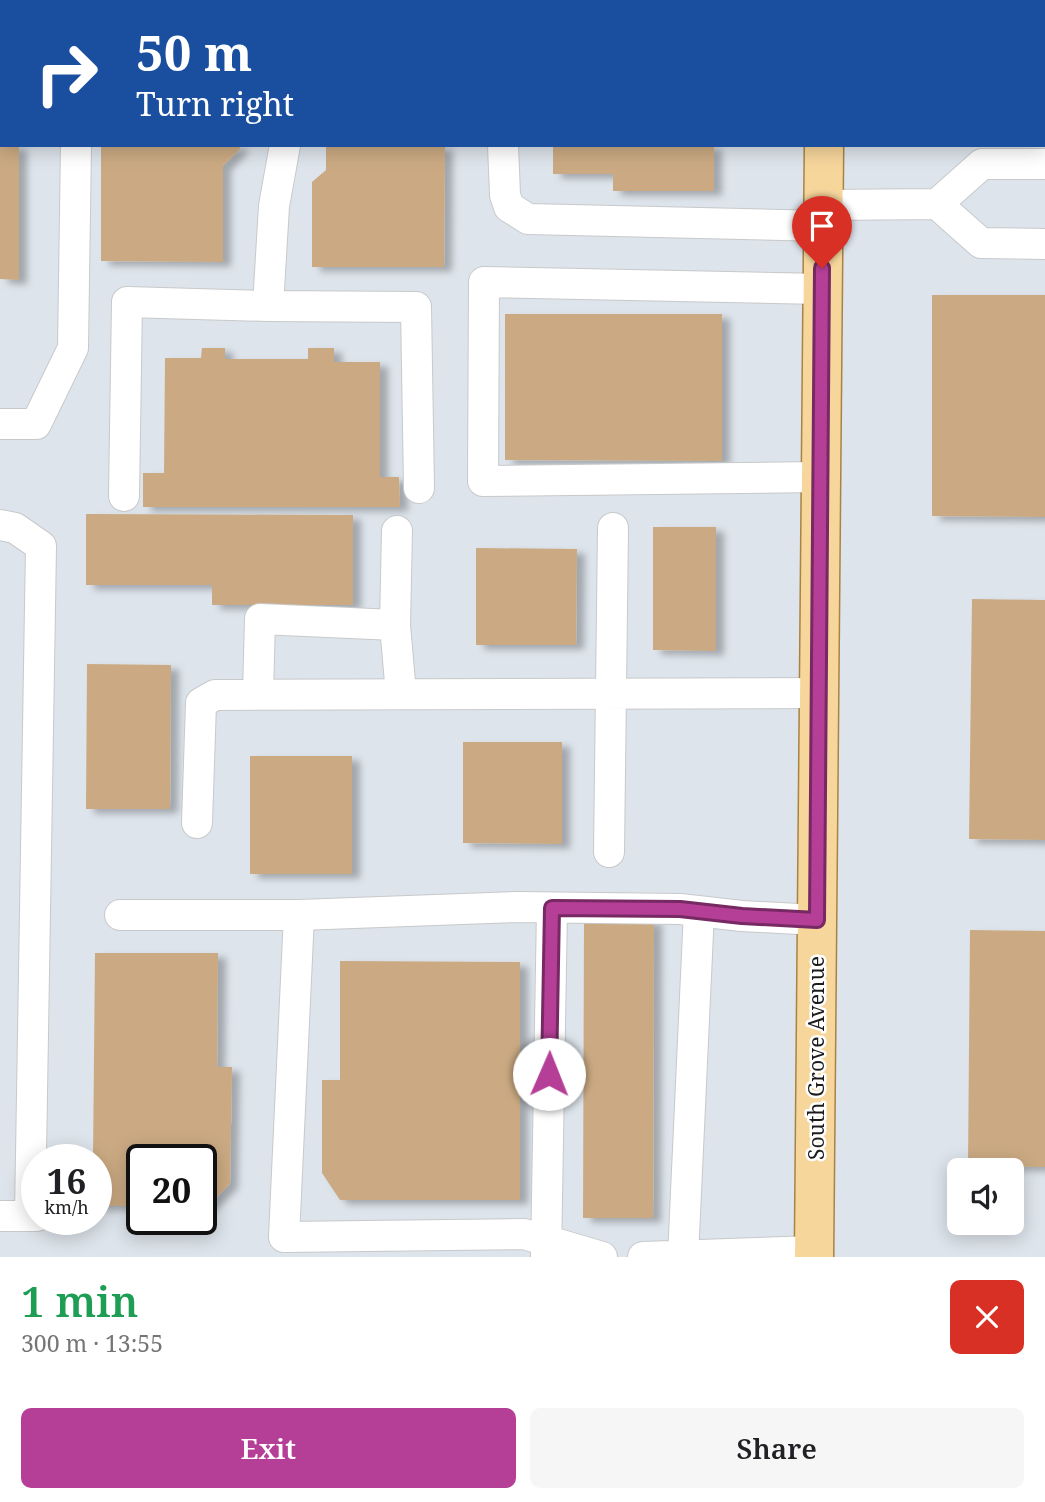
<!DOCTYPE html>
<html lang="en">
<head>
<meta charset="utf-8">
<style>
  body { margin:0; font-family:"Noto Serif",serif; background:#f6f6f6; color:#202124; height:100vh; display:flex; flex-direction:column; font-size:26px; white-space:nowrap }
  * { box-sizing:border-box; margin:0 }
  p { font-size:23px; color:#757577 }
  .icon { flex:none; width:38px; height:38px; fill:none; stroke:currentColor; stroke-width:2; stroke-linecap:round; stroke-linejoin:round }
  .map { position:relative; height:1257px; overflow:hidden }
  .details { display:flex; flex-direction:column; background:#fff; flex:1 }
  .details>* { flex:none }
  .hud { position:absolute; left:0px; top:0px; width:1046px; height:147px; box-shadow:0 4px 18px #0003; background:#1a4fa0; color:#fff; overflow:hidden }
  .tools { position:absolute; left:947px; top:1158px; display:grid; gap:14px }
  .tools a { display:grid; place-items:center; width:77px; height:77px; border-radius:10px; background:#fff; box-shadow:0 4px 18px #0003; font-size:35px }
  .speed { position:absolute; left:21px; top:1144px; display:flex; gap:14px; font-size:35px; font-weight:700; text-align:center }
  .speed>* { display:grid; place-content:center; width:91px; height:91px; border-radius:50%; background:#fff; box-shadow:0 4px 18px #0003; line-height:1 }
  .speed small { font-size:18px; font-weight:400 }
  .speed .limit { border:4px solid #111; border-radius:10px; background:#fff; color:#111 }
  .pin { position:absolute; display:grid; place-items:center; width:60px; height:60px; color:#fff; margin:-72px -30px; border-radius:50% 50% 50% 0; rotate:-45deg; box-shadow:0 0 7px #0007 }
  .pin .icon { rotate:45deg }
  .me { position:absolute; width:77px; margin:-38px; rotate:1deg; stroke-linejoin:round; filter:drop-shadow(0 0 5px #0008) }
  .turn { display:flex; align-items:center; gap:24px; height:147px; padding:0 21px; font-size:32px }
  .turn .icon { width:91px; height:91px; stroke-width:2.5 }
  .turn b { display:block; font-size:49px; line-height:60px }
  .round { display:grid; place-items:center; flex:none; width:74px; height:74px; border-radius:10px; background:#f6f6f6 }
  .head { display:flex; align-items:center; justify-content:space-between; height:119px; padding:0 21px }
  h1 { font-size:42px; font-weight:600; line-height:52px; color:#1e9e55 }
  .cta { display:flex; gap:14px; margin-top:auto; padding:14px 21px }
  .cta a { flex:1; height:80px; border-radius:10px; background:#b53f96; color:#fff; font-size:28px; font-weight:600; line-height:80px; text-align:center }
  .cta a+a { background:#f6f6f6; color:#202124 }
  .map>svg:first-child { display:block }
  .built { fill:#dde4eb; fill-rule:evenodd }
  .building { fill:#cbaa83; filter:url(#shadow) }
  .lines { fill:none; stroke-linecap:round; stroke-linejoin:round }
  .minor-casing { stroke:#c8c9ca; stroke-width:32 }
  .major-casing { stroke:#a78344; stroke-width:41 }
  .minor { stroke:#fff; stroke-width:30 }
  .major { stroke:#f7d69c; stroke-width:38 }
  .route-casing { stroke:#762962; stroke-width:18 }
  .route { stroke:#b53f96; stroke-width:12 }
  .labels { text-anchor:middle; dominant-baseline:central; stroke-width:5; stroke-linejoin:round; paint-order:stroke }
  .street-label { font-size:21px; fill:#1b1b1b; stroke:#fff }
</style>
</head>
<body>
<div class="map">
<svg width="1045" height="1257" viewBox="0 0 1045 1257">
  <defs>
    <filter id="shadow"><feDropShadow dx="8" dy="4.5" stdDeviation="3.5" flood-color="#0004"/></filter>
  </defs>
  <rect width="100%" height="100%" fill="#eff0f1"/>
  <!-- built -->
  <path class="built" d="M0,0H1045V1257H0ZM2,2H1045V145H2ZM37,1160H96V1220H37ZM142,1160H201V1220H142ZM959,1171H1012V1223H959Z"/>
  <!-- building -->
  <path class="building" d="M0,145H19V280L0,279Z
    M101,145H240V149L223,166V262L101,261Z
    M326,145H445L444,267H312V182L326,170Z
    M553,145H714V191H613V174H553Z
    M932,295H1045V517L932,516Z
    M505,314H722V461L505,460Z
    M202,348H225V359H308V348H334V362H380V477H399L400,507H143V473H164L165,358H201Z
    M86,514L353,515V605H212V585H86Z
    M653,527H716V651L653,650Z
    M476,548L577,549L576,645H476Z
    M972,599L1045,600V840L969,839Z
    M87,664L171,665L170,809H86Z
    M463,742H562V844L463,843Z
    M250,756H352V874H250Z
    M584,919H654L653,1218H583Z
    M970,930L1045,931V1167L968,1166Z
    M95,953H218L217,1067H232L230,1184L207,1207H201V1160H142V1206H96V1160H93Z
    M340,961L520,962V1200H340L322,1173V1080H340Z"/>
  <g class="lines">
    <defs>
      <path id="minor" d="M235,0L272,1
        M306,0V2
        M78,2V0
        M285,145L274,206L268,306L416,307L419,488
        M503,145L505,195L509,207L528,219L823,226
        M937,204L981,243L1045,244
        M823,205L937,204L982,164H1045
        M0,424H36L73,348L76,145
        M821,477L483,481L484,282L822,289
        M124,496L127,302L268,306
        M0,525L15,528L41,546L30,1216
        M395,625L401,694
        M258,694L260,619L395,625L397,531
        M197,823L201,703L215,695L819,693
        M609,852L613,528
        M120,915H299
        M0,1216H37
        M546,1257L552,908
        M602,1257L524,1234L284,1237L299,915L517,907L680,909L742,916L817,920
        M643,1257L814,1251
        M683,1257L699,911"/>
      <path id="major" d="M825,2V0
        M814,1257L824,145"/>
    </defs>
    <!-- minor casing -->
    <use href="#minor" class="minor-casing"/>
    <!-- major casing -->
    <use href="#major" class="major-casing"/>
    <!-- minor -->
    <use href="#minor" class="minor"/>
    <!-- major -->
    <use href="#major" class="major"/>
  </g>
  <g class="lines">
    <defs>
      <path id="route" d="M549,1074L552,908L680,909L742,916L817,920L822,268"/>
    </defs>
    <!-- route casing -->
    <use href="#route" class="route-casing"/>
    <!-- route -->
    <use href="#route" class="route"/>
  </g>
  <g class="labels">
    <!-- street labels -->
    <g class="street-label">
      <text transform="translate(816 1058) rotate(-90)">South Grove Avenue</text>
    </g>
  </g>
</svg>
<div class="tools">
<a><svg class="icon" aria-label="sound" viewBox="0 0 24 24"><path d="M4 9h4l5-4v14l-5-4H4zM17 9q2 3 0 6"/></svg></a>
</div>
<div class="speed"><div>16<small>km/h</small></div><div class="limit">20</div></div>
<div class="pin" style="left:822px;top:268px;background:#d93025"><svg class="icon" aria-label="arrive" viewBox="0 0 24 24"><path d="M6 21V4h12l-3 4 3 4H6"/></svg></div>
<svg class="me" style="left:549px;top:1074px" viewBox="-20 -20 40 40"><circle r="19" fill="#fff"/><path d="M0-13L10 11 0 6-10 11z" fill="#b53f96"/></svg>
<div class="hud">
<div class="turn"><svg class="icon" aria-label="right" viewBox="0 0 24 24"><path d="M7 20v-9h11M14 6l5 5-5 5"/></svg><div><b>50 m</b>Turn right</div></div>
</div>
</div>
<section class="details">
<div class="head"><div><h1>1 min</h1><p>300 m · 13:55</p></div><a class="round" style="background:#d93025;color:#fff"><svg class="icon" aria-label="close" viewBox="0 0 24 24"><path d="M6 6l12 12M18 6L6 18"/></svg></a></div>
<div class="cta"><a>Exit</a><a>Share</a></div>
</section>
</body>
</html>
